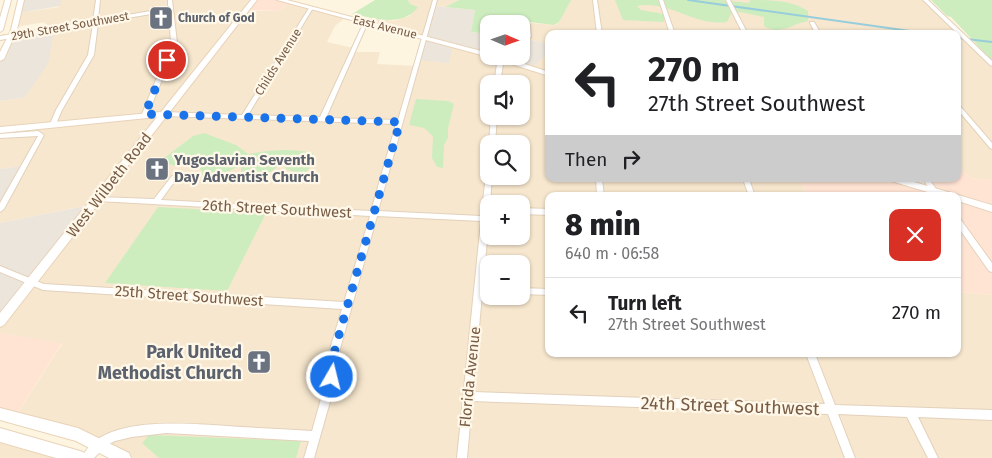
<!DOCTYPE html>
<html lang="en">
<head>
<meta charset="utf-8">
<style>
  body { margin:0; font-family:"Fira Sans",sans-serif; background:#f2f2f2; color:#202124; height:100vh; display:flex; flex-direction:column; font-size:19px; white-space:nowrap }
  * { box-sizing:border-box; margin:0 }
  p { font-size:16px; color:#757577 }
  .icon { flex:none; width:28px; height:28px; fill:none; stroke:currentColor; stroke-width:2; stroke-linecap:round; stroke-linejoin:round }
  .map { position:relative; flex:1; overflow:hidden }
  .panel { position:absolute; left:545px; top:192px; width:416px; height:165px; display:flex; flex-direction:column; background:#fff; border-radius:10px; box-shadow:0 1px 4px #0004 }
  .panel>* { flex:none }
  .top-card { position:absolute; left:545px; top:30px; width:416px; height:152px; border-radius:10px; box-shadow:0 1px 4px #0004; background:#fff; color:#202124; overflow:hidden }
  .needle { width:32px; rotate:92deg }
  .controls { position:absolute; left:480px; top:15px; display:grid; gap:10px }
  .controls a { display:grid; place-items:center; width:50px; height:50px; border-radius:10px; background:#fff; box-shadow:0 1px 4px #0004; font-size:25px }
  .pin { position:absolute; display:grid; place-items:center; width:42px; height:42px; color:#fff; margin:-21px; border:2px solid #fff; border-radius:50%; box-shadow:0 1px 5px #0007 }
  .me { position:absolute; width:55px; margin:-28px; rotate:8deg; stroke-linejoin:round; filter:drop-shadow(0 0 4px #0008) }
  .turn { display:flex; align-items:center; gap:18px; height:105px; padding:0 20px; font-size:22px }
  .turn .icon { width:65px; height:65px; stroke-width:2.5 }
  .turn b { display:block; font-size:35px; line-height:42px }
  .then { display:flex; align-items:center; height:48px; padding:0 20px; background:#0003; gap:10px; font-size:19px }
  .round { display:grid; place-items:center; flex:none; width:52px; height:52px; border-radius:10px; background:#f2f2f2 }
  .summary { display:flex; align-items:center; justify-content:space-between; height:85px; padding:0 20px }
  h1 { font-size:30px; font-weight:800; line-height:38px }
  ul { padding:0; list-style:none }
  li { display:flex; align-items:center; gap:15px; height:70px; padding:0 20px; border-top:1px solid #e0e0e0 }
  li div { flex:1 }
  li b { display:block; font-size:19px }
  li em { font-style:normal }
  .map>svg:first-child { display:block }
  .residential { fill:#f7e7ce; fill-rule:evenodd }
  .commercial { fill:#ffe4d4 }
  .industrial { fill:#ece5dc }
  .green { fill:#cdedbe }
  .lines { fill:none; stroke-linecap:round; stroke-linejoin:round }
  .stream { stroke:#98cddc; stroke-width:2 }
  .street-casing { stroke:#e3d1bb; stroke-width:2 }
  .secondary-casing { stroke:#e9d3b9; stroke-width:2 }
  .street { fill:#fff; fill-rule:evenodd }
  .secondary { fill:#fff; fill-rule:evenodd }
  .route { stroke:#1a73e8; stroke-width:9; stroke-dasharray:0 16.2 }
  .labels { text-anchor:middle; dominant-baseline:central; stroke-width:4.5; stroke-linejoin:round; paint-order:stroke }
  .far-worship-label { font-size:12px; font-weight:bold; fill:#5b616d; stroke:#fff8e9; text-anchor:start }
  .far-street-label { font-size:12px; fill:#785b45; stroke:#fff8e9 }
  .worship-label { font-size:15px; font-weight:bold; fill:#5b616d; stroke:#fff8e9; text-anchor:start }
  .street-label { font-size:15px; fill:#785b45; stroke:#fff8e9 }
  .near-worship-label { font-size:18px; font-weight:bold; fill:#5b616d; stroke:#fff8e9; text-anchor:end }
  .near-street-label { font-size:18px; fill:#785b45; stroke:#fff8e9 }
</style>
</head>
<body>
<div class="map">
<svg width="992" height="458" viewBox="0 0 992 458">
  <rect width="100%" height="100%" fill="#fef5e0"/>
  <!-- residential -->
  <path class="residential" d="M61,0H254L247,10L257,11H280L289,2L346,17L335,26L327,42L353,48L352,52H380L377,64L416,66L418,60L453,45L532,68L549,52V179H799L808,196H549V354H958V292L992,295V458H122L15,417L62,344L0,333V322L93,204L0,223V208L23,166L0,169V101L24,98L54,33L44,30L45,22L15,27L19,13L59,7ZM489,84H521V116H489ZM489,144H521V176H489ZM489,204H521V236H489ZM489,264H521V296H489Z
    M408,0H459L445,7L436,6L426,37L365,21L371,17L393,21L410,16V4Z
    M569,0H925L992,64V180L970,178L961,168H958V34H549V46L546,43L521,38V24H516L517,22L555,25L559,22Z
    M0,435L80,458H0Z"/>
  <!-- commercial -->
  <path class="commercial" d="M256,0H277L288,3L280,11L247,10Z
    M958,168H961L970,178L992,180V295L958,292V196H808L799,179H894L933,191L926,179H958Z
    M0,333L62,343L18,412L0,408Z"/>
  <!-- industrial -->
  <path class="industrial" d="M21,0H61L60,6L19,13Z
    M434,6L475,10L471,32L489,34V54L453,44L449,63L419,60Z
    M47,30L54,31L48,64L24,98L0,101V59L11,36Z
    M521,38L546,43L549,46V52L533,67L495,56H521Z
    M23,166L0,208V169Z
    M94,204L0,322V223Z"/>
  <!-- green -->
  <path class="green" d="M375,0H408L410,4L418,7C402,28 375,18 352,14Z
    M459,0H571L559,22L554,25L529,22L489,24V34L471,32L475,10L445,7Z
    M615,0H720L749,3L750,0C769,0 791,0 808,11V21C791,24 780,36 764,26V17L740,12L731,14L727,22C695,27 669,0 637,6L641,10L664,14V22L623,20Z
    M931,0H992V61L951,17L947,16Z
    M416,99L448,101L454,104L448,128V138L444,145L443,168L437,167L432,158L433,136L424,128L409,125Z
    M204,133L236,145L248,154C271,150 290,148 313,153C313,164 311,169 302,175L286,169L284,161L260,181L241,180V166C227,170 217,180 203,185L202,171L196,165L178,166L161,163L163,159L193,136Z
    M158,207L266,213L227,291L105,283Z
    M149,435L301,441L296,458H159L142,443Z"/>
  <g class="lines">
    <!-- stream -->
    <path class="stream" d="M688,0L931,34
      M958,38L992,42"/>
    <defs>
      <path id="street" d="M96,0H100L98,20L168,8V0H172L177,43L148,114L147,115H143L142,114L171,43L169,11L98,23L94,55L62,110L56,124L53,126L51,125L50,124L56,110L88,55L93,24L0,40V36L93,21Z
        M433,0H437L378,211L481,216L486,176L489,174V176H492L490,204H489V219L473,392L825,404L806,354H815L835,405L992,410V420L918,417L938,458H928L907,417L838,414L855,458H845L828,414L472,401L467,458H457L481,221L377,216L340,349L337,377L314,458H304L309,441L166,433L132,437L115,441L107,445L94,458H82C100,414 189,424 227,426C256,428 284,429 312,431L327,377L330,349L342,309L43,290L0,272V266L44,284L344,302L370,216L98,201L94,199L98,197L154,199L172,176H174L177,178L161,200L371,211L396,124L165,116L162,114L165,112L242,115L309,8L311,7L313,8L248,115L320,117L364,22L366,21L368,22L326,118L398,120Z
        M593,0H597L602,34H597Z
        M659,0H663L675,34H670Z
        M726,0H730L748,34H743Z
        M923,0H928L992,61V66L990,65Z
        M810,22H814L821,34H816L810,23Z
        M526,24L530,25L531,37L521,46V42L525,37Z
        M504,56H509L503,64L500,84H494L497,64Z
        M958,105L960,106L992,143V149L990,148L958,110Z
        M491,116H497L495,144H489Z
        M38,131L44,135L4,209L0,212V203L38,136L0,138V134Z
        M596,179H602L604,196H597Z
        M743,179H749L755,196H749Z
        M923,179H929L941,196H934Z
        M521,208L549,209V215L521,214Z
        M958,219L961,220L992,263V272L989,271L958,227Z
        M521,288L549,289V295L521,294Z"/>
      <path id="secondary" d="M5,0H11L3,30L0,32V18Z
        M18,0H24L17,30L4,59L0,61V52L11,30Z
        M251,0H257L4,325L0,327V313L157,117L0,133V127L161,112Z
        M277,0H287L489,53V56H500L549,72V76L489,57Z
        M889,179H904L992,205V212L958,201V196H941L891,181Z
        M0,408L78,428L129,453L131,458H109L76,441L0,420Z
        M0,428L80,451L85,453L87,458H56L0,442Z"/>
    </defs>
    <!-- street casing -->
    <use href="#street" class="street-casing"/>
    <!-- secondary casing -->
    <use href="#secondary" class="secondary-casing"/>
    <!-- street -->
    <use href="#street" class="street"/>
    <!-- secondary -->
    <use href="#secondary" class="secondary"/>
  </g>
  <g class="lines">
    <!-- route -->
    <path class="route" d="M167,60L145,114L400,122L335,349L332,377"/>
  </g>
  <!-- icons -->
  <defs>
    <symbol id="church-square" viewBox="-11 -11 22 22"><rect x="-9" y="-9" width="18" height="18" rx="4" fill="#6b7280" stroke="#fff8e9"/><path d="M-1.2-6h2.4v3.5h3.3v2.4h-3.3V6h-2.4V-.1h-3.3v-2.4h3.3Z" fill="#fff"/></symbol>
  </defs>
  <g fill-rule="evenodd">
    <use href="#church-square" x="147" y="4" width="28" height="28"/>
    <use href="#church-square" x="143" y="155" width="28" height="28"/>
    <use href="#church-square" x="245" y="348" width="28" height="28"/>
  </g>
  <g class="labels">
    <!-- far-worship labels -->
    <g class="far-worship-label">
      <text x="178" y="18">Church of God</text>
    </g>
    <!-- far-street labels -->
    <g class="far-street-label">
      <text transform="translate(70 26) rotate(-10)">29th Street Southwest</text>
      <text transform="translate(385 27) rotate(14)">East Avenue</text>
      <text transform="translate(278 62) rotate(-58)">Childs Avenue</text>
    </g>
    <!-- worship labels -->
    <g class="worship-label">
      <text x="174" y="160">Yugoslavian Seventh<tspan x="174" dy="17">Day Adventist Church</tspan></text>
    </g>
    <!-- street labels -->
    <g class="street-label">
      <text transform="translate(109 185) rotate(-52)">West Wilbeth Road</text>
      <text transform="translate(277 209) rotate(3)">26th Street Southwest</text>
      <text transform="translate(189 296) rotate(4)">25th Street Southwest</text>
      <text transform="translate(470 377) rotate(-84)">Florida Avenue</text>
    </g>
    <!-- near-worship labels -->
    <g class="near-worship-label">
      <text x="242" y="352">Park United<tspan x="242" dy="21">Methodist Church</tspan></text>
    </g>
    <!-- near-street labels -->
    <g class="near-street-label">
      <text transform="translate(730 406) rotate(2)">24th Street Southwest</text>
    </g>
  </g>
</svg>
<div class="controls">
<a><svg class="needle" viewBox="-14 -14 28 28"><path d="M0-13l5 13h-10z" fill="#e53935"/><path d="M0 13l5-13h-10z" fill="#757577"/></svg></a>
<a><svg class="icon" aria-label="sound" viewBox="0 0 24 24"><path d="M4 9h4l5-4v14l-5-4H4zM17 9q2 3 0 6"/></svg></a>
<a><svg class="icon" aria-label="search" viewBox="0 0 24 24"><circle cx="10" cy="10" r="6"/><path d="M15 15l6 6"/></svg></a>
<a>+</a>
<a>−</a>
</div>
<div class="pin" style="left:167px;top:60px;background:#d93025"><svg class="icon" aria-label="arrive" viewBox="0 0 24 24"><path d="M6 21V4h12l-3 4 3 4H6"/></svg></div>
<svg class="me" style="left:332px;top:377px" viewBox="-20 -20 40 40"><circle r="17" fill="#1a73e8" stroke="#fff" stroke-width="3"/><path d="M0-11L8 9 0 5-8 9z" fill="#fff"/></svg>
<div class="top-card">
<div class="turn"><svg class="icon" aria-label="left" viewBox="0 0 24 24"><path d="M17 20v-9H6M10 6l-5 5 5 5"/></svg><div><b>270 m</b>27th Street Southwest</div></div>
<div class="then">Then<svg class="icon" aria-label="right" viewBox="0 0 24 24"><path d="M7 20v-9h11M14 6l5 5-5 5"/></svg></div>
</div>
<section class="panel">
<div class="summary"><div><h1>8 min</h1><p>640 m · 06:58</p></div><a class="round" style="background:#d93025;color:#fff"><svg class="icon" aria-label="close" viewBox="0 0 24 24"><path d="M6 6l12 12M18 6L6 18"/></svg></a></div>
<ul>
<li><svg class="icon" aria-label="left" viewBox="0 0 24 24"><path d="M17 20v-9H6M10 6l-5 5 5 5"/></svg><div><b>Turn left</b><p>27th Street Southwest</p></div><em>270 m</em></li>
</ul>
</section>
</div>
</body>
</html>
